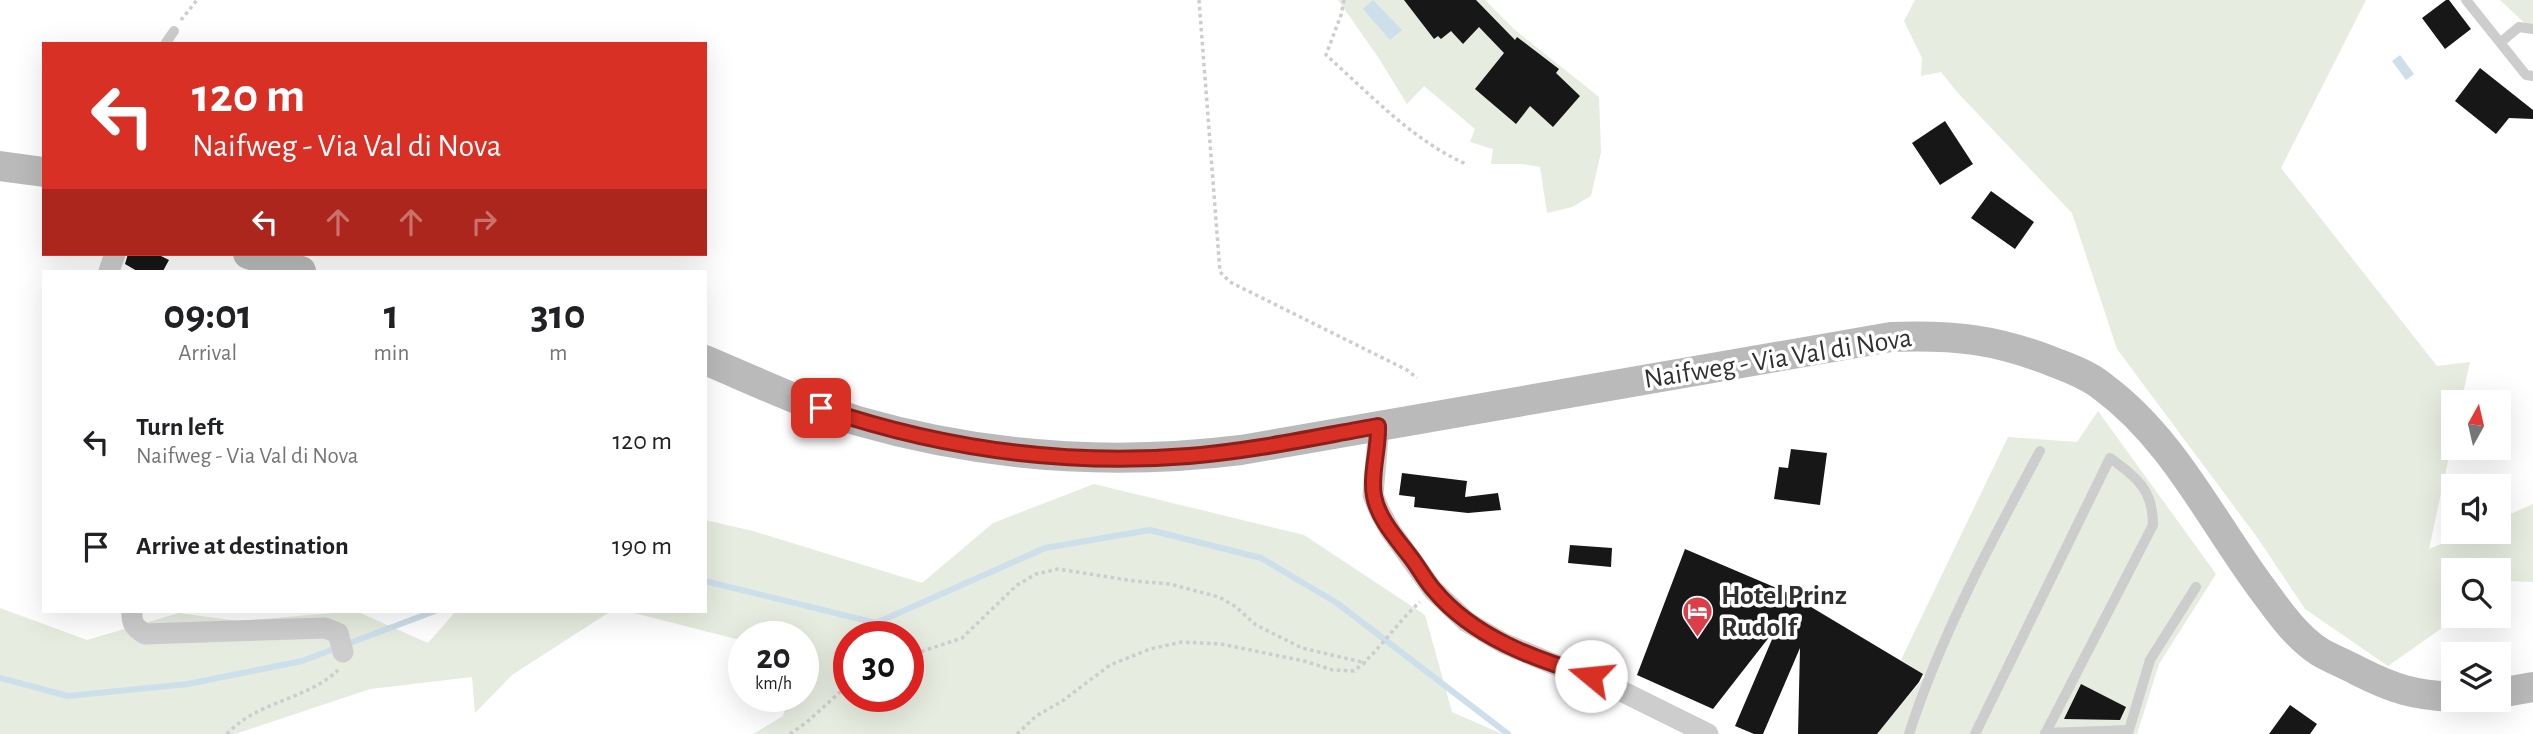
<!DOCTYPE html>
<html lang="en">
<head>
<meta charset="utf-8">
<style>
  body { margin:0; font-family:"Alegreya Sans",sans-serif; background:#f2f2f2; color:#202124; height:100vh; display:flex; flex-direction:column; font-size:26px; white-space:nowrap }
  * { box-sizing:border-box; margin:0 }
  p { font-size:23px; color:#757577 }
  .icon { flex:none; width:38px; height:38px; fill:none; stroke:currentColor; stroke-width:2; stroke-linecap:round; stroke-linejoin:round }
  .map { position:relative; flex:1; overflow:hidden }
  .side { position:absolute; left:42px; top:270px; width:665px; height:343px; display:flex; flex-direction:column; background:#fff; border-radius:0px; box-shadow:0 7px 28px #0002 }
  .side>* { flex:none }
  .top-card { position:absolute; left:42px; top:42px; width:665px; height:214px; border-radius:0px; box-shadow:0 7px 28px #0002; background:#d93025; color:#fff; overflow:hidden }
  .needle { width:46px; rotate:8deg }
  .controls { position:absolute; left:2441px; top:390px; display:grid; gap:14px }
  .controls a { display:grid; place-items:center; width:70px; height:70px; border-radius:0px; background:#fff; box-shadow:0 7px 28px #0002; font-size:35px }
  .speed { position:absolute; left:728px; top:621px; display:flex; gap:14px; font-size:35px; font-weight:700; text-align:center }
  .speed>* { display:grid; place-content:center; width:91px; height:91px; border-radius:50%; background:#fff; box-shadow:0 7px 28px #0002; line-height:1 }
  .speed small { font-size:18px; font-weight:400 }
  .speed .limit { border:10px solid #d22; background:#fff; color:#111 }
  .pin { position:absolute; display:grid; place-items:center; width:60px; height:60px; color:#fff; margin:-30px; border-radius:14px; box-shadow:0 4px 10px #0006 }
  .me { position:absolute; width:77px; margin:-38px; rotate:287deg; stroke-linejoin:round; filter:drop-shadow(0 0 5px #0008) }
  .turn { display:flex; align-items:center; gap:24px; height:147px; padding:0 35px; font-size:32px }
  .turn .icon { width:91px; height:91px; stroke-width:2.5 }
  .turn b { display:block; font-size:49px; line-height:60px }
  .lanes { display:flex; align-items:center; height:66px; padding:0 35px; background:#0003; justify-content:center; gap:35px; direction:ltr }
  .lanes .off { opacity:.35 }
  .eta { display:flex; justify-content:space-evenly; align-items:center; height:119px; text-align:center }
  .eta b { font-size:42px; font-weight:700; line-height:49px }
  ul { padding:0; list-style:none }
  li { display:flex; align-items:center; gap:21px; height:105px; padding:0 35px }
  li div { flex:1 }
  li b { display:block; font-size:26px }
  li em { font-style:normal }
  .map>svg:first-child { display:block }
  .green { fill:#e6ecdf; fill-rule:evenodd }
  .water { fill:#cddfeb }
  .lines { fill:none; stroke-linecap:round; stroke-linejoin:round }
  .stream { stroke:#cddfeb; stroke-width:6 }
  .building { fill:#171717 }
  .path { stroke:#cdcdcd; stroke-width:3.5; stroke-dasharray:3.5 3.5; stroke-linecap:butt }
  .service { stroke:#cdcdcd; stroke-width:10 }
  .minor { stroke:#cdcdcd; stroke-width:21 }
  .secondary { stroke:#bababa; stroke-width:30 }
  .route-casing { stroke:#8d1f18; stroke-width:18 }
  .route { stroke:#d93025; stroke-width:12 }
  .labels { text-anchor:middle; dominant-baseline:central; stroke-width:7; stroke-linejoin:round; paint-order:stroke }
  .street-label { font-size:28px; fill:#303030; stroke:#fff }
  .poi-label { font-size:28px; font-weight:bold; fill:#303030; stroke:#fff; text-anchor:start }
</style>
</head>
<body>
<div class="map">
<svg width="2533" height="734" viewBox="0 0 2533 734">
  <rect width="100%" height="100%" fill="#fff"/>
  <!-- green -->
  <path class="green" d="M1338,0H1485L1515,30L1599,97L1601,152L1591,196L1572,207L1547,213L1540,167L1522,164H1491L1493,149L1470,142L1475,129L1424,86L1407,104L1378,57Z
    M1915,0H2366L2281,168L2437,366L2470,362L2461,402H2454L2453,438L2429,549L2469,532H2499V519L2533,504V582L2505,581L2499,585V570H2454V616H2459L2388,666L2305,609L2259,540L2117,349L2072,213L1957,92L1941,72L1921,76L1922,58L1904,21Z
    M2500,0H2533V31Z
    M2098,411L2216,574L2159,664L2137,734H1877L1925,676L1901,660L2008,437L2077,442Z
    M1094,484L1304,535L1425,615L1452,712L1502,734H753L783,716L789,697L803,696V637H744V641L626,611H705V520L753,531L922,583L993,523ZM849,637H908V696H849Z
    M0,608L87,640L179,613L238,621L356,611L428,643L456,611H611L512,675L475,713L472,677L370,689L235,734H0Z"/>
  <!-- water -->
  <path class="water" d="M1373,0L1402,30L1390,40L1363,9Z
    M2400,55L2414,74L2406,80L2392,61Z"/>
  <g class="lines">
    <!-- stream -->
    <path class="stream" d="M705,581L876,623L1045,548L1150,530L1261,558L1337,603L1508,734
      M0,678L68,696L188,684L302,661L435,611"/>
  </g>
  <!-- building -->
  <path class="building" d="M1404,0H1476L1515,40L1517,37L1559,69L1556,73L1580,96L1553,127L1530,106L1516,124L1475,89L1504,53L1479,27L1463,44L1451,31L1441,39L1438,36L1434,39Z
    M2446,0H2449L2471,29L2445,49L2422,18Z
    M2480,68L2533,110V119L2509,118L2496,134L2455,101Z
    M1945,121L1973,164L1940,185L1912,143Z
    M1991,191L2034,222L2015,249L1971,218Z
    M128,254H157L169,260L163,271H137L125,264Z
    M1791,449L1827,453L1820,505L1774,499L1779,467L1788,468Z
    M1402,473L1467,481L1465,497L1498,493L1501,510L1468,513L1414,507L1415,497L1399,495Z
    M1570,545L1612,548L1611,567L1568,563Z
    M1685,549L1786,592L1923,674L1919,682L1877,734H1798L1800,648L1763,734H1754L1735,726L1773,637L1770,636L1713,709L1637,675Z
    M2081,684L2126,707L2120,720L2064,719Z
    M2290,705L2317,724L2310,734H2269Z"/>
  <g class="lines">
    <!-- path -->
    <path class="path" d="M1199,0L1220,272L1230,282L1407,370L1417,378
      M1344,0L1341,15L1326,55C1370,94 1412,140 1466,164
      M181,20L197,0
      M908,656L962,638L1017,585L1036,574L1058,569L1134,581L1170,584L1219,597L1236,607L1256,625L1302,648L1366,663
      M227,734C257,701 309,699 338,670
      M790,734L807,722L849,684
      M1017,734L1036,716L1061,702L1110,665L1150,649L1182,642L1221,644L1304,661L1333,670L1354,671C1379,652 1396,623 1420,602"/>
    <!-- service -->
    <path class="service" d="M2466,0L2526,75L2533,76
      M2501,42L2519,27L2533,29
      M165,44L174,31
      M2045,733L2129,730L2150,660L2196,587
      M1909,734C1940,637 1992,540 2040,451
      M1975,734L2110,458C2137,478 2153,489 2153,525L2045,734"/>
    <!-- minor -->
    <path class="minor" d="M109,271L115,254
      M1379,426L1373,495L1379,510L1390,530L1433,590L1467,622L1503,643L1563,668L1591,676L1708,734
      M132,611C131,623 135,628 145,634L325,628L338,633L343,652"/>
    <!-- secondary -->
    <path class="secondary" d="M0,166L44,172
      M248,254L301,271
      M705,360C755,381 805,405 858,421C983,457 1112,466 1241,450L1891,337C1956,335 1996,339 2056,363C2072,369 2090,376 2103,387C2172,438 2210,518 2260,586C2277,609 2295,636 2320,652C2332,659 2345,664 2358,671C2394,689 2413,695 2454,697
      M2499,693L2533,687"/>
  </g>
  <g class="lines">
    <defs>
      <path id="route" d="M821,408C939,448 1064,466 1189,456C1252,451 1316,437 1378,426C1379,449 1370,474 1374,496C1378,518 1396,538 1409,555C1418,566 1425,580 1434,590C1473,637 1534,659 1591,676"/>
    </defs>
    <!-- route casing -->
    <use href="#route" class="route-casing"/>
    <!-- route -->
    <use href="#route" class="route"/>
  </g>
  <!-- icons -->
  <defs>
    <symbol id="hotel-pin" viewBox="-11 -11 22 30"><path d="M0 17L-7.5 6A9.5 9.5 0 1 1 7.5 6Z" fill="#db3e48" stroke="#fff"/><path d="M-6-4.5h1.5V1H6V5H4.5V3h-9V5H-6ZM-4 0a1.8 1.8 0 1 1 3.6 0ZM.5 0V-2.5h3Q6-2.5 6 0Z" fill="#fff"/></symbol>
  </defs>
  <g fill-rule="evenodd">
    <use href="#hotel-pin" x="1680" y="594" width="35" height="47"/>
  </g>
  <g class="labels">
    <!-- street labels -->
    <g class="street-label">
      <text transform="translate(1778 359) rotate(-9)">Naifweg - Via Val di Nova</text>
    </g>
    <!-- poi labels -->
    <g class="poi-label">
      <text x="1721" y="596">Hotel Prinz<tspan x="1721" dy="32">Rudolf</tspan></text>
    </g>
  </g>
</svg>
<div class="controls">
<a><svg class="needle" viewBox="-14 -14 28 28"><path d="M0-13l5 13h-10z" fill="#e53935"/><path d="M0 13l5-13h-10z" fill="#757577"/></svg></a>
<a><svg class="icon" aria-label="sound" viewBox="0 0 24 24"><path d="M4 9h4l5-4v14l-5-4H4zM17 9q2 3 0 6"/></svg></a>
<a><svg class="icon" aria-label="search" viewBox="0 0 24 24"><circle cx="10" cy="10" r="6"/><path d="M15 15l6 6"/></svg></a>
<a><svg class="icon" aria-label="layers" viewBox="0 0 24 24"><path d="M12 4l9 5-9 5-9-5zM3 14l9 5 9-5"/></svg></a>
</div>
<div class="speed"><div>20<small>km/h</small></div><div class="limit">30</div></div>
<div class="pin" style="left:821px;top:408px;background:#d93025"><svg class="icon" aria-label="arrive" viewBox="0 0 24 24"><path d="M6 21V4h12l-3 4 3 4H6"/></svg></div>
<svg class="me" style="left:1591px;top:676px" viewBox="-20 -20 40 40"><circle r="19" fill="#fff"/><path d="M0-13L10 11 0 6-10 11z" fill="#d93025"/></svg>
<div class="top-card">
<div class="turn"><svg class="icon" aria-label="left" viewBox="0 0 24 24"><path d="M17 20v-9H6M10 6l-5 5 5 5"/></svg><div><b>120 m</b>Naifweg - Via Val di Nova</div></div>
<div class="lanes"><svg class="icon" aria-label="left" viewBox="0 0 24 24"><path d="M17 20v-9H6M10 6l-5 5 5 5"/></svg><svg class="icon off" aria-label="ahead" viewBox="0 0 24 24"><path d="M12 20V5M6 11l6-6 6 6"/></svg><svg class="icon off" aria-label="ahead" viewBox="0 0 24 24"><path d="M12 20V5M6 11l6-6 6 6"/></svg><svg class="icon off" aria-label="right" viewBox="0 0 24 24"><path d="M7 20v-9h11M14 6l5 5-5 5"/></svg></div>
</div>
<section class="side">
<div class="eta">
<div><b>09:01</b><p>Arrival</p></div>
<div><b>1</b><p>min</p></div>
<div><b>310</b><p>m</p></div>
</div>
<ul>
<li><svg class="icon" aria-label="left" viewBox="0 0 24 24"><path d="M17 20v-9H6M10 6l-5 5 5 5"/></svg><div><b>Turn left</b><p>Naifweg - Via Val di Nova</p></div><em>120 m</em></li>
<li><svg class="icon" aria-label="arrive" viewBox="0 0 24 24"><path d="M6 21V4h12l-3 4 3 4H6"/></svg><div><b>Arrive at destination</b></div><em>190 m</em></li>
</ul>
</section>
</div>
</body>
</html>
